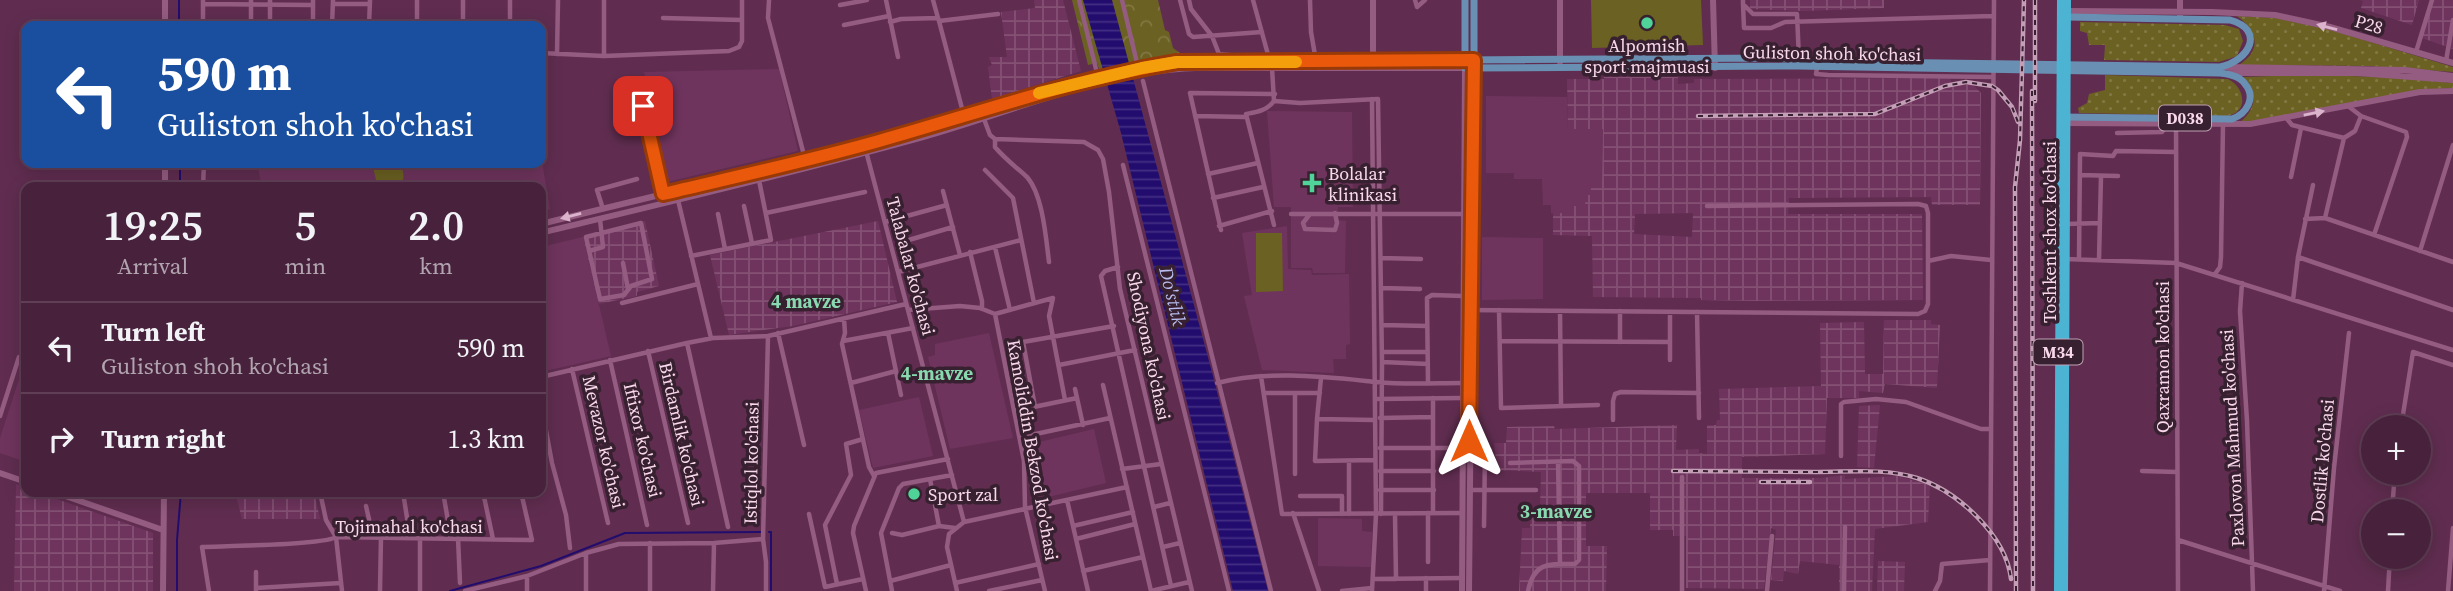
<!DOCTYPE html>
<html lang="en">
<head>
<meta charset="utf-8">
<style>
  body { margin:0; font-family:"Source Serif 4",serif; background:#522f47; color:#f1f3f6; height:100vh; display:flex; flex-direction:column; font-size:26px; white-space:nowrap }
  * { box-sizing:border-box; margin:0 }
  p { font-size:23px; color:#b1a4af }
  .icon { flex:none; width:38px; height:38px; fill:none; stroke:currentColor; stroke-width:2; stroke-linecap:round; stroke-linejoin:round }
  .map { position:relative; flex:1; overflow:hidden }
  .drawer { position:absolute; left:21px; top:182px; width:525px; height:315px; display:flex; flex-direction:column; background:#48223c; border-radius:14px; box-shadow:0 4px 18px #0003,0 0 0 2px #603f56 }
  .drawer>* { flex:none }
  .hud { position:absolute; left:21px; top:21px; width:525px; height:147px; border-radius:14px; box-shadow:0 4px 18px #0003,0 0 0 2px #603f56; background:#1a4fa0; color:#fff; overflow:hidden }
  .tools { position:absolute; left:2361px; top:415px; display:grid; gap:14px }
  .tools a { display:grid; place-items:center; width:70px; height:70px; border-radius:50%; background:#48223c; box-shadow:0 4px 18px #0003,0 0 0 2px #603f56; font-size:35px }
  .pin { position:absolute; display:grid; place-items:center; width:60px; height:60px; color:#fff; margin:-30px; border-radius:14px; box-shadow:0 4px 10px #0006 }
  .me { position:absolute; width:77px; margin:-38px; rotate:0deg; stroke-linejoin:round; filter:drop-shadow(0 0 5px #0008) }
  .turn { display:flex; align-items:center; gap:24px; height:147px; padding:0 21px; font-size:32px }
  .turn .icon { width:91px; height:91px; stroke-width:2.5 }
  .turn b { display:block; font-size:49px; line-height:60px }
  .eta { display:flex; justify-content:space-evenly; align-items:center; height:119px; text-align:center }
  .eta b { font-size:42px; font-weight:600; line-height:49px }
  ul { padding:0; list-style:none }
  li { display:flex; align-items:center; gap:21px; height:91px; padding:0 21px; border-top:2px solid #603f56 }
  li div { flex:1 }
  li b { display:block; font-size:26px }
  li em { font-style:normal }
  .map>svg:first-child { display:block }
  .built { fill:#6f345d }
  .industrial { fill:url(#industrial-grid); fill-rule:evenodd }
  .grass { fill:url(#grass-dots) }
  .park { fill:url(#park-crowns) }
  .pitch { fill:#6b6122 }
  .water { fill:url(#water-rules) }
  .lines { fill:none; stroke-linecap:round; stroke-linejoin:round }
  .stream { stroke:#220c6e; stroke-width:2 }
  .street { stroke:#945c81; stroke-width:4.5 }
  .secondary { stroke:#945c81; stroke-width:6 }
  .primary { stroke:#6990b2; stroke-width:7 }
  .highway { stroke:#4db3d2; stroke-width:8 }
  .rail-casing { stroke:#c49db6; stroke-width:4.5 }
  .rail { stroke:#37202f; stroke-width:2; stroke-dasharray:5; stroke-linecap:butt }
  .oneway { fill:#dbb3cc }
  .route-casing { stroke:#983908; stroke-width:18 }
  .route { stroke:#ea580c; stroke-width:12 }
  .slow { stroke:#f59e0b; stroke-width:12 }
  .poi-dot { fill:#50d398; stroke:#37202f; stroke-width:2.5 }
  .labels { text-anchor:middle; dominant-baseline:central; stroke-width:7; stroke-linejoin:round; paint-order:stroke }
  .shield { fill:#37202f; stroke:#bfa1b3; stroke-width:2 }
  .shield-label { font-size:16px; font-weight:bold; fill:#f9d8ec }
  .street-label { font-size:18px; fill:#f9d8ec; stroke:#37202f }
  .poi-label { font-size:18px; fill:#f9d8ec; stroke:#37202f; text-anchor:start }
  .water-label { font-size:19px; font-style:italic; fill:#b7bcef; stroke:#37202f }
  .neighbourhood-label { font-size:19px; font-weight:bold; fill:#88d9af; stroke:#37202f }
</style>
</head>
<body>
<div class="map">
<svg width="2453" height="591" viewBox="0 0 2453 591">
  <defs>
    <pattern id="industrial-grid" width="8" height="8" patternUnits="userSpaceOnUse" patternTransform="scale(1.75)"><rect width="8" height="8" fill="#6f345d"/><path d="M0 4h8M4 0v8" fill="none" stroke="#845174"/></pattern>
    <pattern id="grass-dots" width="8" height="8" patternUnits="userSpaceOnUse" patternTransform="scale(1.75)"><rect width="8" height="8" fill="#6b6122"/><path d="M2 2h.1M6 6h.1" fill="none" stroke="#817742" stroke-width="1.8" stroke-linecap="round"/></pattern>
    <pattern id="park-crowns" width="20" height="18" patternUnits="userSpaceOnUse" patternTransform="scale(1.75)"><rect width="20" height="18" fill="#6b6122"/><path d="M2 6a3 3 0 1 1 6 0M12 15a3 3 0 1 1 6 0" fill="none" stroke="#817742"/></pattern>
    <pattern id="water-rules" width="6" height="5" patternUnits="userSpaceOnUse" patternTransform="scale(1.75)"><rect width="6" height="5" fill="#220c6e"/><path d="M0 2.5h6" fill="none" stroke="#432f83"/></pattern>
  </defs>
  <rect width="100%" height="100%" fill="#602d50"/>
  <!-- built -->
  <path class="built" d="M779,69L798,151L667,182L644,72Z
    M1486,96L1567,97L1568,129H1603L1602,183L1590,195L1586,196V206H1562V213H1551V205H1543L1542,179H1514V173H1486Z
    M1267,111L1352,112L1353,207H1338V220L1346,221L1345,273H1313L1312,268H1291V207H1274Z
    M541,156L550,209L541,211V187H262L257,163H541Z
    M1287,226L1288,269L1311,270L1312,275L1349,274L1350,344L1346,345V359H1333L1334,373L1262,370L1244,296L1252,295L1242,233Z
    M583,237L611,356L541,372V247Z
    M1482,237L1543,238V299L1482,300Z
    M989,333L1013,438L950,449L928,357L935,355V344Z
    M25,361H26V462L0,453V438Z
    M919,397L933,456L873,468L859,410Z
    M1094,429L1106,483L1044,498L1031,444Z
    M1318,518L1362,519V531L1372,532L1371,567L1318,566Z"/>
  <!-- industrial -->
  <path class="industrial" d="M1034,0H1063L1081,71L992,99L988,67L992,65L989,57H1007L1001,12L1035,8Z
    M1750,0H1884V8L1803,11L1750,9Z
    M2360,0H2419L2412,25L2361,8L2363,1Z
    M2433,0H2453V49L2422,38Z
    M1604,77H1678V84L1694,83V79L1950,78L1952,85H1973L1981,93L1980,205H1932L1931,197L1789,198L1788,214H1922L1923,300L1753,301L1701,300V298L1593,297L1592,236L1553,235V213H1562V206H1585L1586,195H1590L1592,182H1602L1603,129H1568L1567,79H1604ZM1693,213L1692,237L1634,234L1635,214Z
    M645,221L659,286L637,292V296L599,304L583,237Z
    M878,221L897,302L793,326L729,335L710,255Z
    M1884,320H1931V324L1940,325L1937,388L1885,384L1883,393L1859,391V398H1827L1825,454L1742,457V478H1822L1845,475V479L1898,476L1930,485L1928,522L1875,529L1872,591H1839V565L1800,561L1798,574L1784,571L1783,581L1771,580L1776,530L1771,528L1764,589L1686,588V536H1673V530H1650V493H1586V546H1607L1606,591H1519L1522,528H1530L1531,510H1540L1541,472L1497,470L1494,443H1506L1507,427L1554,426L1555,429L1677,425L1676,450L1699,449V453L1707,454V425H1716L1717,420H1720L1719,389L1821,386L1820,323L1864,322L1865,374H1883Z
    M1880,405L1874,468L1857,467L1859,406Z
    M16,484L26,488V492H37L153,533V591H14Z
    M235,492H314L320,519H242Z
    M1878,561L1905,562L1904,591H1877Z"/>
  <!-- grass -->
  <path class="grass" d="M2237,16L2276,18L2331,30L2453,67V72L2369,66L2239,65C2263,49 2257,31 2237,16Z
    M2080,22L2225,25L2239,29L2243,41L2237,56L2219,62L2104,60L2105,45H2089L2087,33L2080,31Z
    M2105,75L2228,79C2246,88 2249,114 2225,116L2079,113L2078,108L2087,103L2089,94L2105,90Z
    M2308,75L2388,77L2453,83V88L2419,90L2250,122H2240C2256,110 2259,91 2243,77Z"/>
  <!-- park -->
  <path class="park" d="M1072,0H1158L1165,30L1169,32L1173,48L1180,53L1173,59L1101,74L1097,63L1088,65Z"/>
  <!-- pitch -->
  <path class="pitch" d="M1591,0H1701L1703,45L1592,48Z
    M372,163H401C403,173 406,179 399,187H380L377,184Z
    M1256,233H1282L1283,291L1256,292Z"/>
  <!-- water -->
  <path class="water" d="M1083,0H1112L1213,376L1268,591H1233L1121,133Z"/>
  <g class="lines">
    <!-- stream -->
    <path class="stream" d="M179,26V0
      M180,187V163
      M769,532H771V591
      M177,591V540L181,492
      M450,591L541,566L625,533L761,532"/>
    <!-- street -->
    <path class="street" d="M313,0V26
      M604,0V56
      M769,0L768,18L805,159
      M886,0L898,57
      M933,0L938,18
      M1079,0L1097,73
      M1122,0L1137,63
      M1180,0L1189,34L1193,37L1262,32
      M1189,0L1191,9L1212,36L1219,54L1248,57L1256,62
      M1253,0L1270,62
      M1310,0L1311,32L1316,61
      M1415,0L1417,7L1425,0
      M1743,0V4L1753,14H1797L1799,59
      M203,4L313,5
      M333,4H369
      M1743,4L1744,28H1771L1785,22L1993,16
      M840,5L867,0
      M663,18L742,20
      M939,21L964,116
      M890,22L901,19L938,18L939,21L998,14
      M844,25L889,16
      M203,26V0
      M251,26V0
      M270,26V0
      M332,26L333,0
      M369,26L370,0
      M417,26V0
      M463,26V0
      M510,26V0
      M2416,52L2432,0
      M541,53L604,56L729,51L739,47L742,41V0
      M557,54L558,0
      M2446,61L2453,20
      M1272,68L1274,101C1266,111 1257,112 1246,114L1274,225
      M1817,68L1816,74L1828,75L1993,77
      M637,79L663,194
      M1143,81L1271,591
      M1274,101L1300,103L1378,99L1382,362L1381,514
      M2348,106L2361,116L2406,132L2407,137L2374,235
      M1195,116L1246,117
      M984,119L990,135L995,139L1084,142L1098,150L1103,159L1109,192L1120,289L1192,591
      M2287,119L2292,125L2344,138L2355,131L2361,116
      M2176,123L2178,591
      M2117,133L2162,132L2167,124
      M995,139V147C1004,158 1016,167 1027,177C1043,195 1046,239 1049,262
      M866,151L964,522
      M1123,165L1229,591
      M985,170L1013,198L1034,303
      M1208,174L1258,163
      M2080,175L2118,176
      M2291,177L2301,128
      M203,187L204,163
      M943,191L960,255
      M1213,198L1263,187
      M678,200L711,338
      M744,206L752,243
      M603,209L597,190L637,179
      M766,213L865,192
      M718,214L725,249
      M1291,214H1464
      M1310,214L1303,223L1305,229L1335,230L1337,223L1335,213
      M2325,218L2344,138
      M2305,219L2325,218L2453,262
      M885,222L947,205
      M641,223L652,279L631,286L624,295L600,299L586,237Z
      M2066,224L2100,223
      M1219,226L1272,211
      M1221,230L1190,93L1275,94
      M902,242L953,227
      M995,247L1010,310
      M589,251L603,247L600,219
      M2420,251L2453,145
      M970,252L982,301V309
      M691,256L771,240L759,180
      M2298,257L2453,310
      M1381,258L1421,259
      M2065,259L2176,263L2453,350
      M2079,259L2080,154L2113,156L2116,151L2176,152
      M2099,260L2101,176
      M1928,261L1951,256L1991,260
      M623,263L628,289
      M1118,267L1105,271L1101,276L1171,586
      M898,272L1021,240
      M2215,274L2220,267L2221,257L2223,124
      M2242,283L2240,311L2247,421L2253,591
      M1381,288L1420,289
      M2293,300L2298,257L2313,185
      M622,303L698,284
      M908,310L960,306L980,308L995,314L1053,298L1049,316L1065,400
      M1464,310L1918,314L1925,311L1928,304V213L1926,206L1918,204L1707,206
      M1499,310L1501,408L1598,405
      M1560,311L1561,406
      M1620,311V342
      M1697,312L1699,418
      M995,314L1024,461L1025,507L1045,591
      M844,319L845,333L842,344L869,467L874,476
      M1382,325L1427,326
      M778,333L804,445
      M888,333L901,395
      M843,341L913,328
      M1500,341L1670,342
      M687,343L728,527
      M648,351L688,523
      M1382,352H1427
      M610,360L647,525
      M1670,360V312
      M1382,362L1428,364
      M1059,365L1135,350
      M572,369L608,523
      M1261,376L1282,514L1462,513
      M541,377L687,343L713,338L768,336L906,304
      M1321,378L1317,419L1374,420
      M851,383L896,371
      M1217,383C1268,370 1325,377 1377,382C1405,385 1435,383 1463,383
      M1428,383L1427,298L1432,295L1463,296
      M1103,385L1151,591
      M1075,389L1083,425
      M1264,393H1320
      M1295,393V474
      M1433,398V513
      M1378,399L1463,398
      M541,404L552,463L566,515L570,548
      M1035,407L1023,342L1114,326
      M1014,411L1077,398
      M0,416L19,357
      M1380,418L1433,417
      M1317,419L1315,461L1375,460
      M1613,420V401L1615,394L1621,392L1699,393
      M2401,427L2413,352L2453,365
      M1019,436L1031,435L1110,418
      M1380,448H1463
      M1841,456V404L1844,402L1876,399L1906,402L1981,429H1990
      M1558,462L1560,564
      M1510,463L1573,461L1579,466V560L1575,564C1550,564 1534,561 1528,591
      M1122,469L1161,464
      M1380,471H1434
      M2142,471L2177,472
      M1682,477V591
      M930,479L939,526
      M1380,490H1434
      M1469,490H1536
      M320,492L326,520L336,537L342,591
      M364,492L365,493
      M403,492L410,537
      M443,492L451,538
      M483,492L493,539
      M1300,496H1342V514
      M1067,500L1088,591
      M366,506L373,537
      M1154,507L1170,503
      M2392,511L2395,472
      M1293,513L1319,591
      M809,514L825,587L863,579
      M1349,514V461
      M1395,514L1396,579
      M1073,526L1133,512
      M1484,526L1485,453L1490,450
      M892,533L902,535L939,526L955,528
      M458,538L460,583
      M1076,539L1135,524
      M2178,540L2340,591
      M1163,547L1180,543
      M1428,562V513
      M1083,571L1143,557
      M256,572V590
      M1426,578V591
      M1373,579L1462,578
      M890,581L951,565
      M955,583L1039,564
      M837,584L825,525L851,475L846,444L863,439
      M256,588L341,583
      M209,591L202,547C224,546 324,545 336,537L532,540L521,492
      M380,591L381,537
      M420,591V537
      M465,591L527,576L586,553L619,544L714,543L763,539
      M527,591V576
      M586,591V553
      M650,591V543
      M713,591L714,543
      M766,591V562L763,539L768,336
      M866,591L853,533L854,526L876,473L948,459
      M892,591L881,533L899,488L903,484L952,475
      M957,591L947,547L949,534L964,522L1127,487
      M989,591L1042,580
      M1151,591L1189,582
      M1342,591L1372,588
      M1372,591L1376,514L1372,99
      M1767,591L1772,536
      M1844,591L1845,527
      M1935,591L1940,581L1942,564L1990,560
      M1990,591L1994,0
      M2324,591L2334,468L2349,333
      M2388,591L2390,556
      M2448,591L2453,528"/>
    <!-- secondary -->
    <path class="secondary" d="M165,0V26
      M1373,0V63
      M1713,0L1715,68
      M2067,11L2212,12L2275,15L2330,27L2453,63
      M2180,16V0
      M1560,62V0
      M2224,67L2405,70L2453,76
      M2229,73H2357L2453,80
      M2063,123L2250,124L2420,92L2453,91
      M165,187V163
      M541,224C652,196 764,171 875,142C976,116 1073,79 1177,62L1465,60
      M541,233C669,202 797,172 923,137C1013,112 1102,71 1196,68H1465L1462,591
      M0,473L26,482
      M54,492L163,530
      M163,591L164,492
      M1469,591L1474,68"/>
    <!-- primary -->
    <path class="primary" d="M1465,0V68L1798,66L2220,73C2229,74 2240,76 2245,84C2257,98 2246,114 2232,119L2061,117
      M1474,0V64
      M1465,60L1775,58L1868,62L2220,67C2249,61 2266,30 2230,20L2067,17"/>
    <!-- highway -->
    <path class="highway" d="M2058,591L2061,0
      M2064,591L2067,0"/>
    <defs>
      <path id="rail" d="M2035,0V101
        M2032,91L2033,591
        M1698,116L1875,114L1945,86L1966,82L1992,86L1998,90L2012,107L2018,122
        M1673,471C1721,471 1769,472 1817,472C1850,472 1885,468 1917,478C1957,491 2006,535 2011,579
        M1761,482H1810
        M2016,591L2015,187L2020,140L2024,0"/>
    </defs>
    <!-- rail casing -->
    <use href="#rail" class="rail-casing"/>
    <!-- rail -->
    <use href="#rail" class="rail"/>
  </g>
  <!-- one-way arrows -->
  <defs><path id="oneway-solid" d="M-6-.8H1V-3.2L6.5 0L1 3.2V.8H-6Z" transform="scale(1.75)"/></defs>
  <g class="oneway">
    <use href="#oneway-solid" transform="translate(2327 27) rotate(-165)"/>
    <use href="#oneway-solid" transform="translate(2314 113) rotate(-11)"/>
    <use href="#oneway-solid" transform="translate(571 216) rotate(166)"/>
  </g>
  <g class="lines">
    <defs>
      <path id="route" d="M643,106L663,194C735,177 808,161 879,141C978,113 1075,79 1177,62L1474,60L1469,441"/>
    </defs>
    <!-- route casing -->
    <use href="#route" class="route-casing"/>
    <!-- route -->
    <use href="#route" class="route"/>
    <!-- slow -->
    <path class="slow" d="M1039,93L1142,68L1177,62H1296"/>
  </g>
  <!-- markers -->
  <g class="poi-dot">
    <circle cx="1647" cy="23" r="7"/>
    <path d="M1308.5 172.5h7v7h7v7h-7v7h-7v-7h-7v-7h7z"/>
    <circle cx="914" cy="494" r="7"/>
  </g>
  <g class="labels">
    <!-- shield labels -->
    <g class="shield">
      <rect x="2159" y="105.5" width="52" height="25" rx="5"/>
      <rect x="2033.5" y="339.5" width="49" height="25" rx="5"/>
    </g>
    <g class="shield-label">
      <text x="2185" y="118">D038</text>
      <text x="2058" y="352">M34</text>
    </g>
    <!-- street labels -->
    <g class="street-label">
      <text transform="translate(2369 24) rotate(16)">Р28</text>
      <text transform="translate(1832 53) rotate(1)">Guliston shoh ko'chasi</text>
      <text transform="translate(2049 232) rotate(-90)">Toshkent shox ko'chasi</text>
      <text transform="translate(911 266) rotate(75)">Talabalar ko'chasi</text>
      <text transform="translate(1149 346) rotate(78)">Shodiyona ko'chasi</text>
      <text transform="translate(2162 357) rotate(-90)">Qaxramon ko'chasi</text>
      <text transform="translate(682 434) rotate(77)">Birdamlik ko'chasi</text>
      <text transform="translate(2232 438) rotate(-93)">Paxlovon Mahmud ko'chasi</text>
      <text transform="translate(643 440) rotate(77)">Iftixor ko'chasi</text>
      <text transform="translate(604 442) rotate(77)">Mevazor ko'chasi</text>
      <text transform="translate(1033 450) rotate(80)">Kamoliddin Bekzod ko'chasi</text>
      <text transform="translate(2322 461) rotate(-85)">Dostlik ko'chasi</text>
      <text transform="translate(751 463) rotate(-89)">Istiqlol ko'chasi</text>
      <text x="409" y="526">Tojimahal ko'chasi</text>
    </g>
    <!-- poi labels -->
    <g class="poi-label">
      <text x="1647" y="45" text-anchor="middle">Alpomish<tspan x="1647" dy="21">sport majmuasi</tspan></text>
      <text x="1328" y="173">Bolalar<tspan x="1328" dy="21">klinikasi</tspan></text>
      <text x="928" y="494">Sport zal</text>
    </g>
    <!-- water labels -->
    <g class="water-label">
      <text transform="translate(1173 296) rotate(76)">Do'stlik</text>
    </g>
    <!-- neighbourhood labels -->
    <g class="neighbourhood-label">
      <text x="806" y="301">4 mavze</text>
      <text x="937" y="373">4-mavze</text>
      <text x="1556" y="511">3-mavze</text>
    </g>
  </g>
</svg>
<div class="tools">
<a>+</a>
<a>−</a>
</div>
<div class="pin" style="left:643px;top:106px;background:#d93025"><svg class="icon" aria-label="arrive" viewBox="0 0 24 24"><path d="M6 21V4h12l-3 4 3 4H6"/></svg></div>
<svg class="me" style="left:1469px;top:441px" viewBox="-20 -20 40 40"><path d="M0-17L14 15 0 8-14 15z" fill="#ea580c" stroke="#fff" stroke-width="4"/></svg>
<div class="hud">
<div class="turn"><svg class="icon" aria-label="left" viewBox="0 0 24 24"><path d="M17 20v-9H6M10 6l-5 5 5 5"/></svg><div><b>590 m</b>Guliston shoh ko'chasi</div></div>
</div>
<section class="drawer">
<div class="eta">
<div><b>19:25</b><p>Arrival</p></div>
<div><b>5</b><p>min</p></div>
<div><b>2.0</b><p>km</p></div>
</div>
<ul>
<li><svg class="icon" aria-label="left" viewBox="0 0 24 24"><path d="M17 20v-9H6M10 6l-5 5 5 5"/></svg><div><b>Turn left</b><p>Guliston shoh ko'chasi</p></div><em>590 m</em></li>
<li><svg class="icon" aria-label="right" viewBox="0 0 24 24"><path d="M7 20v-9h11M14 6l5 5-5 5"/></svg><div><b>Turn right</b></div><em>1.3 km</em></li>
</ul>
</section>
</div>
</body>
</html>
